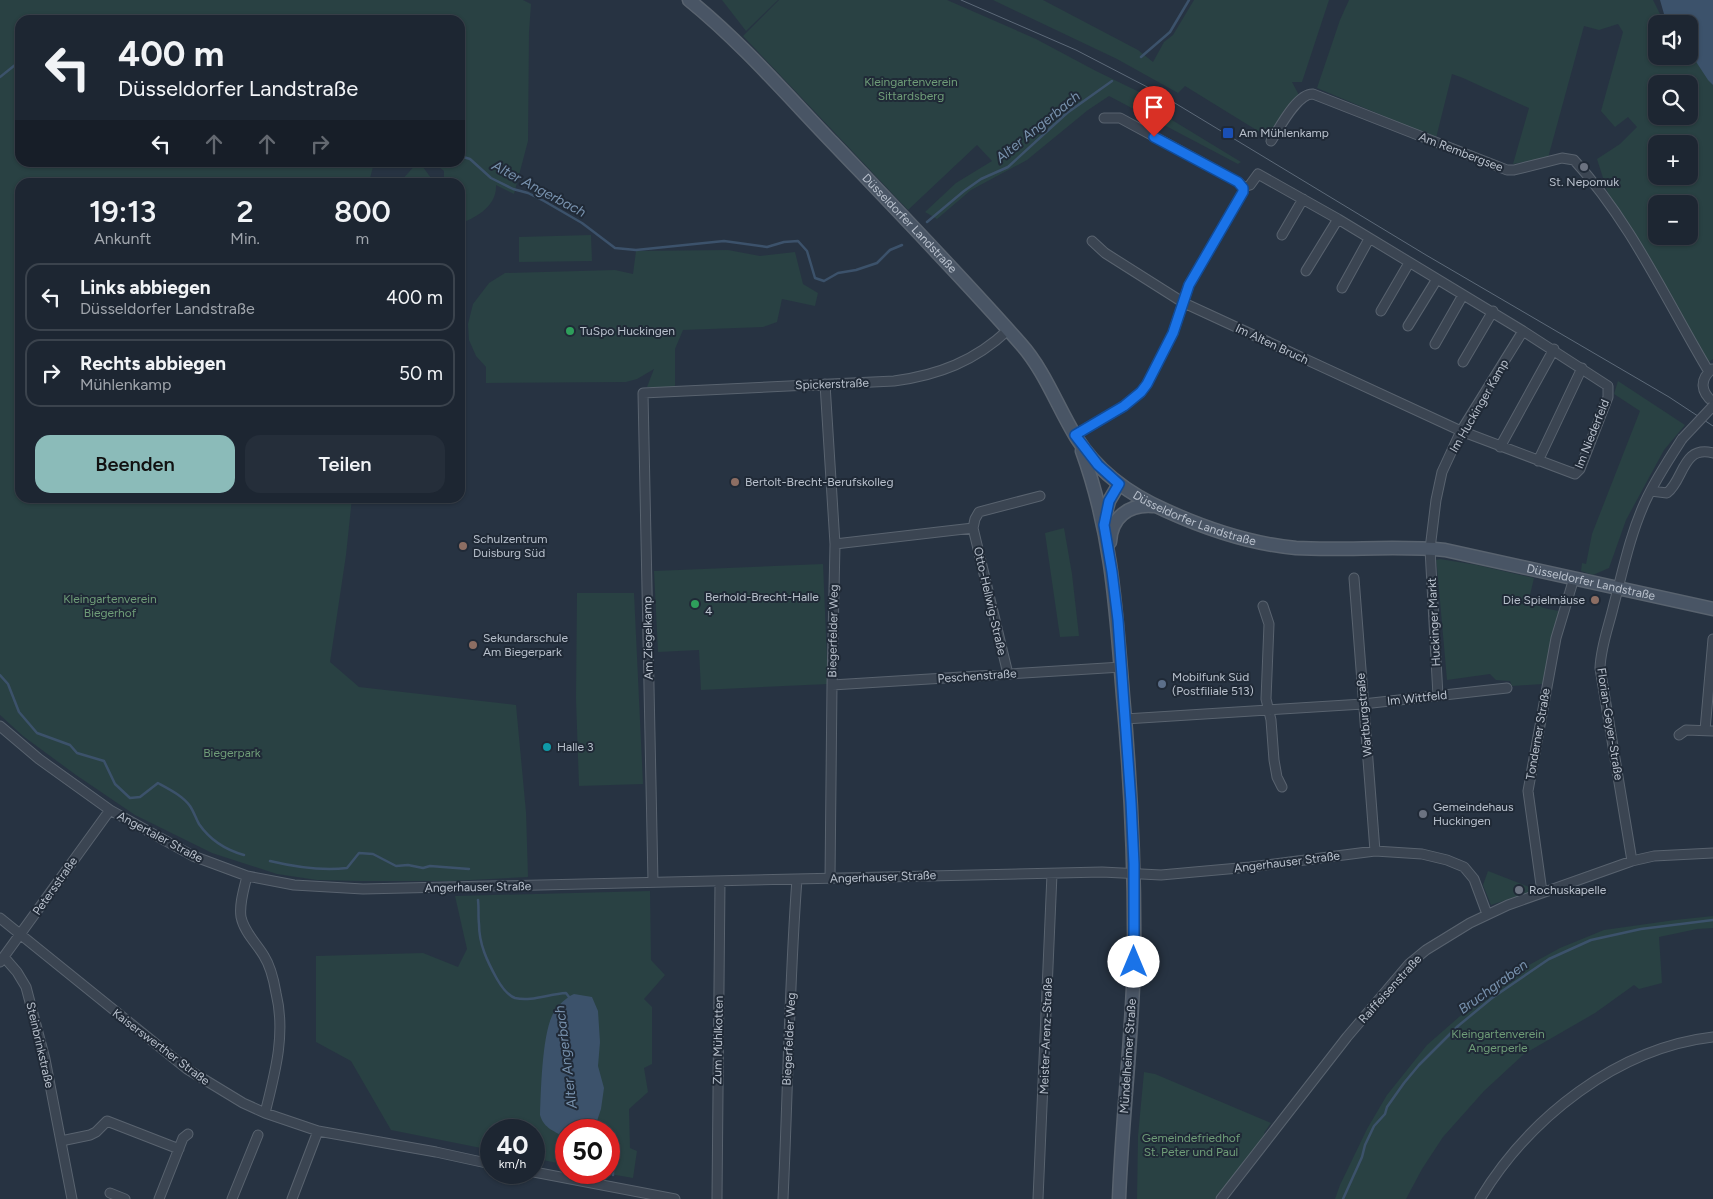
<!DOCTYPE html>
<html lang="de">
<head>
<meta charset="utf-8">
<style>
  body { margin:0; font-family:Figtree,sans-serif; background:#252e3a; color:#f1f3f6; height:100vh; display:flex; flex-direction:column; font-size:19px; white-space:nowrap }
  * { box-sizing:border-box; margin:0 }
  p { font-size:16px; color:#a0a5ac }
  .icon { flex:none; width:28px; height:28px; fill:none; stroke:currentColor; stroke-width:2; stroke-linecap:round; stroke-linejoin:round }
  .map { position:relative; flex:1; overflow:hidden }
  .panel { position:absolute; left:15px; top:178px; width:450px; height:325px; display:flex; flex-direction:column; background:#1d2632; border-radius:15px; box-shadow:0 1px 4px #0004,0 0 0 1px #3b434d }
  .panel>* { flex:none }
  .banner { position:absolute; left:15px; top:15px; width:450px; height:152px; border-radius:15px; box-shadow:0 1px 4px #0004,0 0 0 1px #3b434d; background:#1d2632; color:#f1f3f6; overflow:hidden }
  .controls { position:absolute; left:1648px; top:15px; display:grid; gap:10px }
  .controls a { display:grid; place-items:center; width:50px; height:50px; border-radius:10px; background:#1d2632; box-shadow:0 1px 4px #0004,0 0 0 1px #3b434d; font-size:25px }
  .speed { position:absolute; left:480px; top:1119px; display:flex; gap:10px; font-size:25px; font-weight:700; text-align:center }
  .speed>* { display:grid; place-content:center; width:65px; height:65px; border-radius:50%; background:#1d2632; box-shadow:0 1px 4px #0004,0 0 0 1px #3b434d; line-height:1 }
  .speed small { font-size:12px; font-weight:400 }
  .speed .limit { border:8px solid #d22; background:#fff; color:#111 }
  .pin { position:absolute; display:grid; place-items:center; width:42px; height:42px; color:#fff; margin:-51px -21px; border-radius:50% 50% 50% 0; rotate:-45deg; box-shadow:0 0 5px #0007 }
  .pin .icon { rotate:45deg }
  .me { position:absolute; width:55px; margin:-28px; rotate:0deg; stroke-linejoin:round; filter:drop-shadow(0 0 4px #0008) }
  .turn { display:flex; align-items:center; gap:18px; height:105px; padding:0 20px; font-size:22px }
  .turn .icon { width:65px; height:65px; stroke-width:2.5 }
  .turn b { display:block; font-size:35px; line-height:42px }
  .lanes { display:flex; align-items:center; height:48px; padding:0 20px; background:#0003; justify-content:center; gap:25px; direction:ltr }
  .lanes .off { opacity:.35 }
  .eta { display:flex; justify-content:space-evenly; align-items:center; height:85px; text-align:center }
  .eta b { font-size:30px; font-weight:600; line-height:35px }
  .button { display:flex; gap:10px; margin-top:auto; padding:10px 20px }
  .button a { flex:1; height:58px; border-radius:15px; background:#8bbbb9; color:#111; font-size:20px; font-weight:600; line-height:58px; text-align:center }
  .button a+a { background:#252e3a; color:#f1f3f6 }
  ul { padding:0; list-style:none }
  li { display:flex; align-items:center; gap:15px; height:68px; margin:0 10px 8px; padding:0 10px; border:2px solid #3b434d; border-radius:15px }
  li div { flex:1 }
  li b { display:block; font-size:19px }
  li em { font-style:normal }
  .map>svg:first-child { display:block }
  .green { fill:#294143; fill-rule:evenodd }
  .water { fill:#3c526b }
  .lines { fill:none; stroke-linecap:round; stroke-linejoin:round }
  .stream { stroke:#3c526b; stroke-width:2.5 }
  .minor-casing { stroke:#59636f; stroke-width:11 }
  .secondary-casing { stroke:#59636f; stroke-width:15 }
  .minor { stroke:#3b4552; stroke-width:9 }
  .secondary { stroke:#495565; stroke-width:12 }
  .tram { stroke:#5d6a79; stroke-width:1 }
  .minor-bridge-casing { stroke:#59636f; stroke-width:11; stroke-linecap:butt }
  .minor-bridge { stroke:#3b4552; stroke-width:9 }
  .route-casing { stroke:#114b97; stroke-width:12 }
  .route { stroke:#1a73e8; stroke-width:9 }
  .transit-dot { fill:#1a4fb4; stroke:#202a37; stroke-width:2 }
  .worship-dot { fill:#6b7280; stroke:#202a37; stroke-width:2 }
  .leisure-dot { fill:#2e9e5b; stroke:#202a37; stroke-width:2 }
  .education-dot { fill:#8d6e63; stroke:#202a37; stroke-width:2 }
  .service-dot { fill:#5c6f8a; stroke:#202a37; stroke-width:2 }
  .culture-dot { fill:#0f9aa8; stroke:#202a37; stroke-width:2 }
  .labels { text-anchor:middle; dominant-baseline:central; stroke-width:4; stroke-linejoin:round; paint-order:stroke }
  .park-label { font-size:12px; fill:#6f9d78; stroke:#202a37 }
  .poi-label { font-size:12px; fill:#b8c0cc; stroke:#202a37; text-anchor:start }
  .street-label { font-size:12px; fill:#b8c0cc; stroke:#202a37 }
  .water-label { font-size:14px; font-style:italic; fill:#7892ae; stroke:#202a37 }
</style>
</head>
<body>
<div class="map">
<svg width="1713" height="1199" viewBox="0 0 1713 1199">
  <rect width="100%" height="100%" fill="#273342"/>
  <!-- green -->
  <path class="green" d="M0,0H523L531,4L529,32L528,141L514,194L496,185C497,205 479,216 462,223L460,221V182H444V171L434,163L460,162V20H20V162L374,163L369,182H20V498H352L346,555L330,662L359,687L516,705L526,812L528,877L451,881H360L317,880L277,874L212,853L135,815L76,775L23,736L0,715Z
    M722,0H778L746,31Z
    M779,0H947L1036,39L1096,71L1166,105L1172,120L1241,162L1238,164L1109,96L1088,110L1027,160L971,190L937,219L925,212L956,183L992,161L977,145L908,210L743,36Z
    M993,0H1043L1138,50L1153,62L1164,42L1173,35L1194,0H1329L1302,82H1292L1301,99L1275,135L1268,129L1258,131L1185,86L1178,93L1117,59Z
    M1349,0H1653L1665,24H1656V56L1693,57L1713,85V359L1707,363L1611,203L1597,159L1620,144L1637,127L1628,117L1615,127L1601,111L1623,32L1618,24L1599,30L1584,26L1548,158L1513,164L1529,108L1463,78L1452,74L1436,138L1317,88L1340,20ZM1656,84H1689V116H1656ZM1656,144H1689V176H1656ZM1656,204H1689V236H1656Z
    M418,162L420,163L434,182H400Z
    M591,235L592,261L519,262V237Z
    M728,250L760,256L795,252L803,284L818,293L815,306L782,299L777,322L763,327L683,330L675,349V387H647L654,369L637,379L626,382L486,383V367L476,356L469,340L468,324L473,304L489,283L505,273L615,270L633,274L636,251Z
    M1618,381L1685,425L1664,450L1626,520L1609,568L1593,575L1581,571L1582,563L1586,564L1592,534L1640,411L1614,394Z
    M1064,528L1072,574L1079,636L1060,637L1045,533Z
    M1440,559L1477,565L1534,578L1530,595C1538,609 1544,608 1559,611L1543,684L1512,686L1510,681L1496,680L1490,674L1447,680L1437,567L1436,560Z
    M823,564L828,684L701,690L699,650L658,652L654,571Z
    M577,593H634L643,784L579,786L576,699Z
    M1488,871L1537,890L1491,905L1483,885Z
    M650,891L651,960L665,975L644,999L652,1007V1064L644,1068L648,1092L629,1109L630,1148L637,1151L633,1178L604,1173L609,1172V1130H566V1165L534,1158V1130H491V1150L391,1130L351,1061L316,1042V956L423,953L458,967L467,949L455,896Z
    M1713,916V928L1697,929L1659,937L1662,983L1639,989L1634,985L1595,1013L1524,1054L1484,1091L1443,1137L1422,1169L1406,1199H1335L1340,1185L1367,1129L1387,1095L1427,1045L1475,1003L1509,976L1560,948L1604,930L1675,920Z
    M1144,1072L1155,1074L1271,1123L1264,1133L1266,1134L1215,1199H1137L1138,1136Z"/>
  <!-- water -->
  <path class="water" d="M1660,0H1713V85L1708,80L1689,51V24H1671L1664,14Z
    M574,994L592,997L598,1011L600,1042L598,1066L604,1088L601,1109L594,1130H566V1138C555,1131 544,1129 540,1115C541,1090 542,1032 554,1012C558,1005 567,997 574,994Z"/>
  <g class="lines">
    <!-- stream -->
    <path class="stream" d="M1141,57L1170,32L1189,0
      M0,77L20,61
      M460,156L470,159L491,178L513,189L528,193L544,201L582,223L615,248L636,250L724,241L767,247L784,242L798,241L807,251L815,278L824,281L838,273L856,270L877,263L890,250L902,245
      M927,222L964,191L981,179L1008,167L1067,113L1112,81
      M0,675L8,684L19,712L37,733L70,745L77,753L104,761L115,784L130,798L140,797L158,783C169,789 183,796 190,806C194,812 196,819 199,824C210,840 226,850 244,855
      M270,861C295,867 321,871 347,868L359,853L373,854L396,866L408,865L423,868L430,866L469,869
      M478,900C479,908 478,916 479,924C479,944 487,961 497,979C501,986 507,995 515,998C531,1002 549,994 566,993L569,997
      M609,1163L613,1167V1175
      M1343,1199L1362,1157L1365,1145L1374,1126L1385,1114L1387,1107L1404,1083L1419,1065L1458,1026L1492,998L1549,959L1591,940L1641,929L1713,920"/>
    <defs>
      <path id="minor" d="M1104,118H1120L1238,182L1243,187
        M1271,141C1279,129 1297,93 1313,94L1507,170H1514L1562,158L1574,160C1631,222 1666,300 1709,372
        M1243,187L1250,185L1258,174L1338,219L1523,331L1461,431L1442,472L1436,500L1430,549L1438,696
        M1282,235L1303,199
        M1092,241L1105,253L1184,303L1461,431L1575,474L1580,469L1608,397V386L1523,331
        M1306,271L1338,219
        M1342,288L1369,239
        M1381,311L1409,263
        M1408,326L1437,279
        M1435,344L1463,295
        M1463,362L1493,311
        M1712,369C1699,380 1701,392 1713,402
        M825,384L835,544L832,685L830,879
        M1075,435L1124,406L1141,392L1147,384L1173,333L1189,285L1243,192V187
        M1500,447L1554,349
        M1538,461L1582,368
        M1651,491L1667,493C1684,480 1682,445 1713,453
        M973,528L975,519L979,512L1040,496
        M835,544L973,528L1008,674
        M1354,578L1375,851
        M1263,606L1269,624L1266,699L1271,720L1274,760L1277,777L1282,787
        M832,685L1122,667
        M1125,719L1363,704L1507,688
        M0,726L39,759L110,810L193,856L247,876L294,885L363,889L1102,872L1161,875L1250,867L1375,851L1422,854L1447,860L1464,867L1474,879L1487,914
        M1705,730L1713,639
        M1679,735L1686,730L1713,731
        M1632,861L1600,668C1601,645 1609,626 1614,604C1623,570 1630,535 1645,502C1655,480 1669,459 1682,439
        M247,876C244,889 239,904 241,917C244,932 257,944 264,956C271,967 274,981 276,993C286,1034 275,1073 265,1113
        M653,882L643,393L894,381C939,375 975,361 1008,330
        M1542,892L1528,791L1556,638L1574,578
        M0,918L187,1069L243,1103L265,1113L318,1131L436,1152L491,1164
        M4,957L17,972L26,987L45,1059L72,1199
        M0,962L110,810
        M61,1141L90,1135L96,1132L107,1121L179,1149
        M534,1172L675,1199
        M110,1193L125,1199
        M159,1199L183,1138L188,1134
        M232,1199L258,1135
        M292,1199L318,1131
        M717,1199L720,881
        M783,1199C788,1092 789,986 797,879
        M1038,1199L1052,874
        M1221,1199L1347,1037L1409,964L1426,950L1470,923L1508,905L1632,861L1654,856L1713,853
        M1480,1199C1529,1118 1617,1048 1713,1037"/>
      <g id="secondary">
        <path id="s1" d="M689,0C742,43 786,94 833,143C896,209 960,275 1020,343C1045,371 1057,406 1076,437C1097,471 1130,495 1167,511C1207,529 1252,544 1296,548C1345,551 1395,545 1445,550L1713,609"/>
        <path d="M1082,451C1112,534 1116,609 1123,696C1131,784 1135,872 1134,961C1132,1040 1122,1120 1119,1199"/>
        <path d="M1104,520L1109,501L1119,484"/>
        <path d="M1110,542C1111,518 1128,504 1153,506"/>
      </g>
    </defs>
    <!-- minor casing -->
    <use href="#minor" class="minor-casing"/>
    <!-- secondary casing -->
    <use href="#secondary" class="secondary-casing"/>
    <!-- minor -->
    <use href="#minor" class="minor"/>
    <!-- secondary -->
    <use href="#secondary" class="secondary"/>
    <!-- tram -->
    <path class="tram" d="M961,0L1076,50L1155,91L1426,255L1669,397L1713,426"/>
    <defs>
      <path id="minor-bridge" d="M1682,439L1713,406"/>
    </defs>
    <!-- minor-bridge casing -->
    <use href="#minor-bridge" class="minor-bridge-casing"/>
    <!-- minor-bridge -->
    <use href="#minor-bridge" class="minor-bridge"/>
  </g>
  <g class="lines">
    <defs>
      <path id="route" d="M1134,962V864L1131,802L1118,620L1112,572L1104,525L1109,501L1119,484L1098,465L1075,435L1124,406L1141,392L1147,384L1173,333L1189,285L1243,192V188L1238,182L1154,137"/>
    </defs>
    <!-- route casing -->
    <use href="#route" class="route-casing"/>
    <!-- route -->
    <use href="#route" class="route"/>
  </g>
  <!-- markers -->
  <rect class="transit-dot" x="1222" y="127" width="12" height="12" rx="2.5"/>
  <g class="worship-dot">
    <circle cx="1584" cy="167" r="5"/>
    <circle cx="1423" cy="814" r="5"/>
    <circle cx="1519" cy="890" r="5"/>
  </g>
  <g class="leisure-dot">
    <circle cx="570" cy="331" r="5"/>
    <circle cx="695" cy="604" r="5"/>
  </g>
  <g class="education-dot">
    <circle cx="735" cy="482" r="5"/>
    <circle cx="463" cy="546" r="5"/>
    <circle cx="1595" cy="600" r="5"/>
    <circle cx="473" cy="645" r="5"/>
  </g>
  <circle class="service-dot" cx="1162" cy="684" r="5"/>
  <circle class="culture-dot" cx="547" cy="747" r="5"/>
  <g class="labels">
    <!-- park labels -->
    <g class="park-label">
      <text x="911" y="82">Kleingartenverein<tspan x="911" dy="14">Sittardsberg</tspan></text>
      <text x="110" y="599">Kleingartenverein<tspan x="110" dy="14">Biegerhof</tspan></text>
      <text x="232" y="753">Biegerpark</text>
      <text x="1498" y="1034">Kleingartenverein<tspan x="1498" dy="14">Angerperle</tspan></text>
      <text x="1191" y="1138">Gemeindefriedhof<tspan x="1191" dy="14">St. Peter und Paul</tspan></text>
    </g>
    <!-- poi labels -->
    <g class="poi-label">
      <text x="1239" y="133">Am Mühlenkamp</text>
      <text x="1584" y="182" text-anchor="middle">St. Nepomuk</text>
      <text x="580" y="331">TuSpo Huckingen</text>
      <text x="745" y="482">Bertolt-Brecht-Berufskolleg</text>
      <text x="473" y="539">Schulzentrum<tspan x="473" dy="14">Duisburg Süd</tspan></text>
      <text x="705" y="597">Berhold-Brecht-Halle<tspan x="705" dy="14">4</tspan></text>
      <text x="1585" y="600" text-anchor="end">Die Spielmäuse</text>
      <text x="483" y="638">Sekundarschule<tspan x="483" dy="14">Am Biegerpark</tspan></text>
      <text x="1172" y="677">Mobilfunk Süd<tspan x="1172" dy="14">(Postfiliale 513)</tspan></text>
      <text x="557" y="747">Halle 3</text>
      <text x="1433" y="807">Gemeindehaus<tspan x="1433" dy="14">Huckingen</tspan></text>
      <text x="1529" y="890">Rochuskapelle</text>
    </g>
    <!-- street labels -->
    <g class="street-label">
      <text transform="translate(1461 152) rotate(21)">Am Rembergsee</text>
      <text stroke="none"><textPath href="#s1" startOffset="314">Düsseldorfer Landstraße</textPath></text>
      <text transform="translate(1272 344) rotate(25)">Im Alten Bruch</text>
      <text transform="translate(832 384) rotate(-2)">Spickerstraße</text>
      <text transform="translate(1479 406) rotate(-60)">Im Huckinger Kamp</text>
      <text transform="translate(1592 434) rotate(-68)">Im Niederfeld</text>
      <text stroke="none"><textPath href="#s1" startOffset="734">Düsseldorfer Landstraße</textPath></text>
      <text stroke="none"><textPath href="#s1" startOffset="1139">Düsseldorfer Landstraße</textPath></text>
      <text transform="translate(990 601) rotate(77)">Otto-Hellwig-Straße</text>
      <text transform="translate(1434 622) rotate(-93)">Huckinger Markt</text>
      <text transform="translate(833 631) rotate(-89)">Biegerfelder Weg</text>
      <text transform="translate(648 638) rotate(-91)">Am Ziegelkamp</text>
      <text transform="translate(977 676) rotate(-4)">Peschenstraße</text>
      <text transform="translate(1417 698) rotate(-6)">Im Wittfeld</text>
      <text transform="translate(1364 715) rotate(-95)">Wartburgstraße</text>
      <text transform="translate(1610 724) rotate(81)">Florian-Geyer-Straße</text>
      <text transform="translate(1538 734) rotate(-80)">Tonderner Straße</text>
      <text transform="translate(160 837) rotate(28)">Angertaler Straße</text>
      <text transform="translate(1287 862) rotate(-7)">Angerhauser Straße</text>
      <text transform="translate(883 877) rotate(-2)">Angerhauser Straße</text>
      <text transform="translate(55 886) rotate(-55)">Petersstraße</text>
      <text transform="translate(478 887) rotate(-1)">Angerhauser Straße</text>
      <text transform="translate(1390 989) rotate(-48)">Raiffeisenstraße</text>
      <text transform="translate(1046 1036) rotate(-88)">Meister-Arenz-Straße</text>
      <text transform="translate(789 1039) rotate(-87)">Biegerfelder Weg</text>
      <text transform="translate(718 1040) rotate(-89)">Zum Mühlkotten</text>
      <text transform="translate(40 1045) rotate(77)">Steinbrinkstraße</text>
      <text transform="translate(161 1047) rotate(37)">Kaiserswerther Straße</text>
      <text transform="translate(1128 1056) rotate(-86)">Mündelheimer Straße</text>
    </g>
    <!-- water labels -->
    <g class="water-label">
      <text transform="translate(1038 127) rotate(-39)">Alter Angerbach</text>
      <text transform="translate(539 189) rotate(28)">Alter Angerbach</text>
      <text transform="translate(1493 987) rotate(-36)">Bruchgraben</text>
      <text transform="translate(566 1057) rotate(-97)">Alter Angerbach</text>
    </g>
  </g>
</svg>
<div class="controls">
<a><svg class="icon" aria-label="sound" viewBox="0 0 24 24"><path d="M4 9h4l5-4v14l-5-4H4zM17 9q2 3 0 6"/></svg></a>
<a><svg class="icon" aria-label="search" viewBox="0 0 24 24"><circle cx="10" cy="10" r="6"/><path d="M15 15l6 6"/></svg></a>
<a>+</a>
<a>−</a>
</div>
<div class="speed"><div>40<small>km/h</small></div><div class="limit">50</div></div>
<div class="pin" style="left:1154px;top:137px;background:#d93025"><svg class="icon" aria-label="arrive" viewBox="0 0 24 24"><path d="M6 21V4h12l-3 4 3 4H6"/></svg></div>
<svg class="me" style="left:1134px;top:962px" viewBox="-20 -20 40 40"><circle r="19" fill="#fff"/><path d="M0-13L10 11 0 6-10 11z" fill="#1a73e8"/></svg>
<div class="banner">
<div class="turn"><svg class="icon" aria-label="left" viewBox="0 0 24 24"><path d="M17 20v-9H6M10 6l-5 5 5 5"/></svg><div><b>400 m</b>Düsseldorfer Landstraße</div></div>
<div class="lanes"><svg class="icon" aria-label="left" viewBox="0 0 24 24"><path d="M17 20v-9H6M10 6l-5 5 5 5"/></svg><svg class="icon off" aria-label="ahead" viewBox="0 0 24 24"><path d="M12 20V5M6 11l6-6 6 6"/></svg><svg class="icon off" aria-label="ahead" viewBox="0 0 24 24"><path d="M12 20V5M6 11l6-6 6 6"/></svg><svg class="icon off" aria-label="right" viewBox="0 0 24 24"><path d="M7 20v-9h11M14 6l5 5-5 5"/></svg></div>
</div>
<section class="panel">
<div class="eta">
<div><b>19:13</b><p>Ankunft</p></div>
<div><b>2</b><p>Min.</p></div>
<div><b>800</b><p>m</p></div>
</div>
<ul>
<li><svg class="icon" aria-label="left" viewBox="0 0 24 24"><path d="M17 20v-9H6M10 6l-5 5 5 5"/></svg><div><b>Links abbiegen</b><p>Düsseldorfer Landstraße</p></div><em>400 m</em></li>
<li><svg class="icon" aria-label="right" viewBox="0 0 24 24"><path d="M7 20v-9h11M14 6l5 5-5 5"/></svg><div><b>Rechts abbiegen</b><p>Mühlenkamp</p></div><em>50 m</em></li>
</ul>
<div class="button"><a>Beenden</a><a>Teilen</a></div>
</section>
</div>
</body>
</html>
